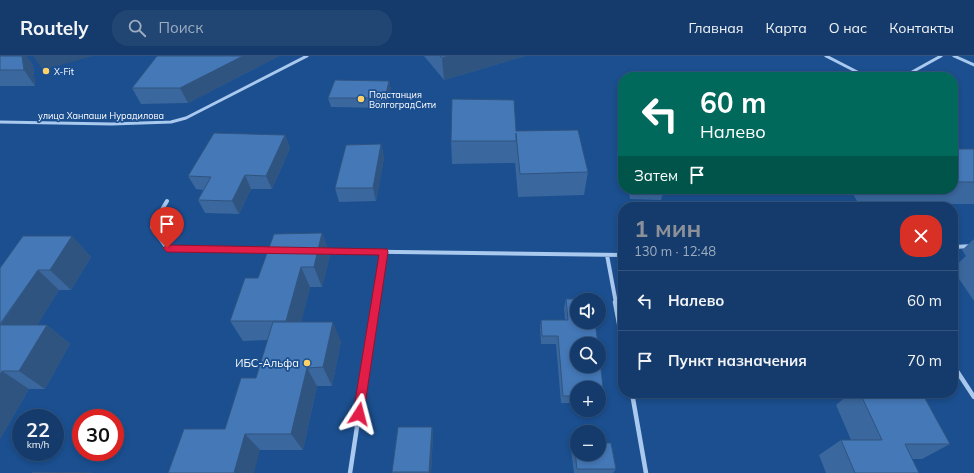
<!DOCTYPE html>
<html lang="ru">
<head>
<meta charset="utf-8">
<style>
  body { margin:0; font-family:Mulish,sans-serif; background:#214673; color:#f1f3f6; height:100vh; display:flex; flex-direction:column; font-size:15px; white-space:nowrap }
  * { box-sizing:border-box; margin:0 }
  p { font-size:13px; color:#9dadc1 }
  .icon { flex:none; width:22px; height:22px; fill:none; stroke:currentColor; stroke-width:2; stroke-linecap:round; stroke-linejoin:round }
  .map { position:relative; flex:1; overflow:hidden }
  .side { position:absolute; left:618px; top:146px; width:340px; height:196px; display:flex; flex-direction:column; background:#143b6b; border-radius:16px; box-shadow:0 2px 6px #0003,0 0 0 1px #33557e }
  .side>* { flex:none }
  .top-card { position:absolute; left:618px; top:16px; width:340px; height:122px; border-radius:16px; box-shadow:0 2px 6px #0003,0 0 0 1px #33557e; background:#00695c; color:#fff; overflow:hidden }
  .fabs { position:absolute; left:570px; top:237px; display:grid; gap:8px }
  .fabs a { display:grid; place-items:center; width:36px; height:36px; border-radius:50%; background:#143b6b; box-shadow:0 2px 6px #0003,0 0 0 1px #33557e; font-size:20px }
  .speed { position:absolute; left:12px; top:353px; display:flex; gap:8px; font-size:20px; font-weight:700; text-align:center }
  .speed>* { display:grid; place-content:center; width:52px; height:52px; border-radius:50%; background:#143b6b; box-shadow:0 2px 6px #0003,0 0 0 1px #33557e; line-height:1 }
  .speed small { font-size:10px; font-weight:400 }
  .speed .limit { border:6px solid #d22; background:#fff; color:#111 }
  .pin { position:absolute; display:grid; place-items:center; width:34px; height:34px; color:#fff; margin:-41px -17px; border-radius:50% 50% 50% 0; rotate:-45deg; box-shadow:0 0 4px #0007 }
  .pin .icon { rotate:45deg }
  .me { position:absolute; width:44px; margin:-22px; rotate:9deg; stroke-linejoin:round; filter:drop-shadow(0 0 3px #0008) }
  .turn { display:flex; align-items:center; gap:14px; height:84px; padding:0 16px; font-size:18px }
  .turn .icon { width:52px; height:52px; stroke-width:2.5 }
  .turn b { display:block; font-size:28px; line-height:34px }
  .then { display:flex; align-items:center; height:38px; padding:0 16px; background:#0003; gap:8px; font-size:15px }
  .round { display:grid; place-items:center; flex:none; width:42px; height:42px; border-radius:16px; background:#214673 }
  .head { display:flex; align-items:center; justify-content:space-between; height:68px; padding:0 16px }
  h1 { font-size:24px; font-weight:700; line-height:30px; color:#8c9099 }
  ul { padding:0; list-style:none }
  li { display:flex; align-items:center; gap:12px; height:60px; padding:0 16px; border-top:1px solid #33557e }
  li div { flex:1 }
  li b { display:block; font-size:15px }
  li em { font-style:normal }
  header { display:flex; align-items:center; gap:24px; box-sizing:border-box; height:56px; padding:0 20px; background:#143b6b; border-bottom:1px solid #33557e }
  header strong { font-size:19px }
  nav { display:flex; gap:22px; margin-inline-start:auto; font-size:14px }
  .search { width:280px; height:36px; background:#214673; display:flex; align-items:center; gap:10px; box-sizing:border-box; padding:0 14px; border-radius:16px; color:#9dadc1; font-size:15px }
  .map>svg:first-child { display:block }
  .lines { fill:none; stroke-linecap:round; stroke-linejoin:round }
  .minor-far2 { stroke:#a9c9ee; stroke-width:3 }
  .minor-far1 { stroke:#a9c9ee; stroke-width:4 }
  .minor { stroke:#a9c9ee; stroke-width:4.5 }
  .wall { fill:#3a679d }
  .shaded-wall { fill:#305480 }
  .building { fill:#4478b7; stroke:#305480 }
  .route { fill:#e11d48; stroke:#92132f }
  .poi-dot { fill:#ffd166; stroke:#1b4f8f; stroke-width:1.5 }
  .labels { text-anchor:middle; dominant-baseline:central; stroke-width:3.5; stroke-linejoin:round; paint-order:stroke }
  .far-poi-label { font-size:9px; fill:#fff; stroke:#1b4f8f; text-anchor:start }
  .far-street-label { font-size:9px; fill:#fff; stroke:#1b4f8f }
  .poi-label { font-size:11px; fill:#fff; stroke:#1b4f8f; text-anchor:end }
</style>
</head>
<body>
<header>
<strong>Routely</strong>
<div class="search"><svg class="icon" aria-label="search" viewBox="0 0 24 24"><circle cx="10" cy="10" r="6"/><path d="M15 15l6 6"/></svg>Поиск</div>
<nav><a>Главная</a><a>Карта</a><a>О нас</a><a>Контакты</a></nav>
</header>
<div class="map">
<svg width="974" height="417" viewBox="0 0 974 417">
  <rect width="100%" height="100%" fill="#1b4f8f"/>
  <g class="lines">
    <!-- minor-far2 -->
    <path class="minor-far2" d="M826,0L867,21
      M954,0L974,9
      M903,21L941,0
      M0,66L112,68L171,66L186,62L307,0"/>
    <!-- minor-far1 -->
    <path class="minor-far1" d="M167,145L152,171L167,192L273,194
      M953,191L974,190
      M323,195L623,199
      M607,199L616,247
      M376,247L384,196"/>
    <!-- minor -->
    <path class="minor" d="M615,246L623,289
      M953,309L974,341
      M632,337L646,417
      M350,417L376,246"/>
  </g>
  <!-- wall -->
  <path class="wall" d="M0,0H26L33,9L35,30H0Z
    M279,0L188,47L141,48L132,32Z
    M424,0H525L444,24Z
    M389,25L391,34L386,52L331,51L328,42Z
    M516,75L588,116L584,139L518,141L515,106V107L452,108L451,85Z
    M285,79L290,92L272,133H251L239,158L205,157L198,144L203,134L196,133L188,120Z
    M381,88L384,102L376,145L339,146L335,132Z
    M953,93H974V148H859L850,133H953Z
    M628,133H664V134L661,144L630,143Z
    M710,133H760L759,135L711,136Z
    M322,177L330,199L322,231H310L301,266L341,285L332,330H317L303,394H260L225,373L256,322L268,284L243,285L230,265L258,222Z
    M72,180L91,201L71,234H59L37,269H47L70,288L45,333H29L0,383V212Z
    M974,183V245L953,214V212L966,200L962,194Z
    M566,243L604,340L601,347H599V332H577V347H561L556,288H541L540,272L541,264H565L564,252Z
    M845,337H922L950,388L922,403H912L919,417H826L819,399L841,384H851L836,349L847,340Z
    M432,371L433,378L431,417H393L392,416Z
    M574,387L616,413L613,417H574L571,394Z"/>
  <!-- shaded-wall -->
  <path class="shaded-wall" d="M22,0H26L33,9L35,30L24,14Z
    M33,0H93L43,14Z
    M243,0H279L188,47L180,32Z
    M449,0H525L444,24L442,2Z
    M389,25L391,34L386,52L385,42Z
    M285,79L290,92L272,133L266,120Z
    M381,88L384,102L376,145L373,132Z
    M245,119L251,133L239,158L232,145Z
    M322,177L330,199L322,231L314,211Z
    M72,180L91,201L71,234L50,214Z
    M301,211L310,231L297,284L286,265Z
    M38,214L59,234L26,287L1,268Z
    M333,266L341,285L332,330L323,311Z
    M47,269L70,288L45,333L19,315Z
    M307,312L317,330L303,394L291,378Z
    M2,315L29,333L0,383V319Z
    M432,371L433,378L431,417H429Z
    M245,378L260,394L254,417H234Z"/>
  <!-- building -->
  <path class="building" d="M0,0H22L24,14H0Z
    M157,0H243L180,32H132L150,9Z
    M440,0H449L442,2Z
    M335,24L389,25L385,42H328Z
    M452,43L514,44L516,75L578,74L588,116L520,118L516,77V85H451Z
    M214,77L285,79L266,120L245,119L232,145L198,144L211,121L188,120Z
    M381,88L373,132H335L346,89Z
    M953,93H974V126H953Z
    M633,133H664V134H633Z
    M322,177L314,211H301L286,265H230L245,222H258L274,178Z
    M23,180H72L50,214H38L0,268V212Z
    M566,243H593V244H577V266H595L598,288H577V310H599V296L604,340H599V332H577V340H563L558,280H542L541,264H568Z
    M273,266H333L323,311L307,312L291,378H245L234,417H168L184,373H225L241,322H256Z
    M0,269H47L19,315H2L0,319Z
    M860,337H922L950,388H905L919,417H855L841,384H882Z
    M398,371H432L429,416H392Z
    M574,387H577V398H599V387H611L616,413H577Z
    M32,416L91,417H31Z"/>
  <!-- route -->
  <path class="route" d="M167,189L387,193L388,196L363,362L359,363L355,362L353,358L379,199L167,196L163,192Z"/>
  <!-- markers -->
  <g class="poi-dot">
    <circle cx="46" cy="15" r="4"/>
    <circle cx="361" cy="43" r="4"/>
    <circle cx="307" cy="307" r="4"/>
  </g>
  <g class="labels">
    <!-- far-poi labels -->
    <g class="far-poi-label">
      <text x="54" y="15">X-Fit</text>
      <text x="369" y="38">Подстанция<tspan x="369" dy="10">ВолгоградСити</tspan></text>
    </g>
    <!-- far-street labels -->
    <g class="far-street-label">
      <text x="101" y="59">улица Ханпаши Нурадилова</text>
    </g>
    <!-- poi labels -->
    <g class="poi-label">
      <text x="299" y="307">ИБС-Альфа</text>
    </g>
  </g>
</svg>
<div class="fabs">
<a><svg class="icon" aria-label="sound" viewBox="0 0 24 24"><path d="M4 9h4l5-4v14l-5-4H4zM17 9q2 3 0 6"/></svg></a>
<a><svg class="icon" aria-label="search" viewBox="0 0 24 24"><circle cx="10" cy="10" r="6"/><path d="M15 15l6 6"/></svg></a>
<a>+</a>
<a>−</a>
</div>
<div class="speed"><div>22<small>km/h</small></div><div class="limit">30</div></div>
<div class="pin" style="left:167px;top:192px;background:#d93025"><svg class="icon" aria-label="arrive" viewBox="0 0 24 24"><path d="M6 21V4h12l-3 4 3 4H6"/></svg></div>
<svg class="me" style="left:359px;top:358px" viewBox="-20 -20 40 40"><path d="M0-17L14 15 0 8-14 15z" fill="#e11d48" stroke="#fff" stroke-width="4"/></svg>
<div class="top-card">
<div class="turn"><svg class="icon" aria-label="left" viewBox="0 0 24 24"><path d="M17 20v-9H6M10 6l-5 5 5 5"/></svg><div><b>60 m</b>Налево</div></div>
<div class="then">Затем<svg class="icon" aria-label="arrive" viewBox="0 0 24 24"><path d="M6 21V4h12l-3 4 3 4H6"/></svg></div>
</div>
<section class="side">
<div class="head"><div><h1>1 мин</h1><p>130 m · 12:48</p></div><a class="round" style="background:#d93025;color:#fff"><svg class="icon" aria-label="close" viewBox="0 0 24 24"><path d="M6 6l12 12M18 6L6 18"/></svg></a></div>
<ul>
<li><svg class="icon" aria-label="left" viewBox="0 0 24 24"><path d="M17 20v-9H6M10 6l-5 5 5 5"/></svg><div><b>Налево</b></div><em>60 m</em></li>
<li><svg class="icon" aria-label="arrive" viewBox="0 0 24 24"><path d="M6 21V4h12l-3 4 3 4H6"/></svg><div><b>Пункт назначения</b></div><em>70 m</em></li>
</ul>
</section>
</div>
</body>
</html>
